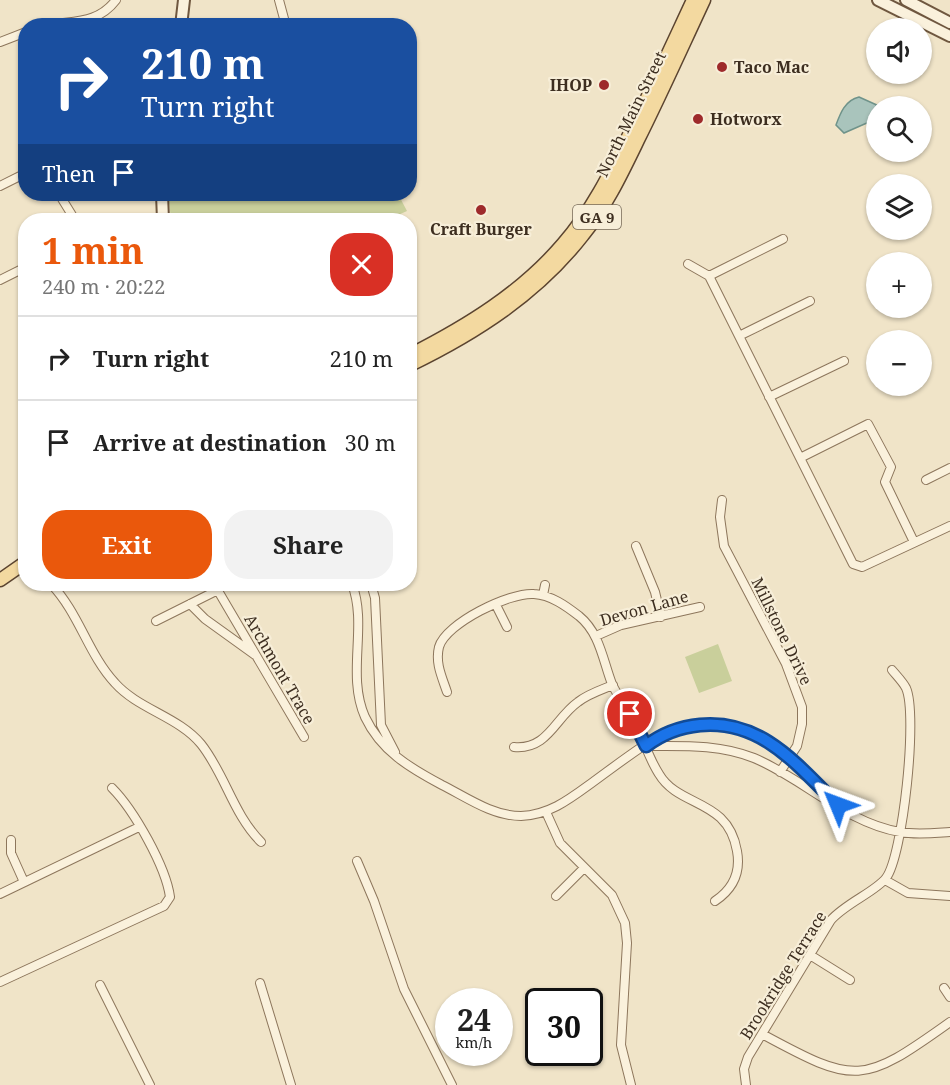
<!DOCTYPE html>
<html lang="en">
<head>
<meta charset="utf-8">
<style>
  body { margin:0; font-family:"Noto Serif",serif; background:#f2f2f2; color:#222; height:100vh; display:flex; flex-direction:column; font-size:22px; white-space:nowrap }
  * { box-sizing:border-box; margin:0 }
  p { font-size:20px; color:#767676 }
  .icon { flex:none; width:33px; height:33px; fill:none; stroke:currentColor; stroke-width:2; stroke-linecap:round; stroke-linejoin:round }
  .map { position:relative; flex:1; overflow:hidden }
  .side { position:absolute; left:18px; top:213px; width:399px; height:378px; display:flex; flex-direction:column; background:#fff; border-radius:24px; box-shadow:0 2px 4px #0004 }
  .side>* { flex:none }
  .banner { position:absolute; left:18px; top:18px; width:399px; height:183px; border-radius:24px; box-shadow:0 2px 4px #0004; background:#1a4fa0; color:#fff; overflow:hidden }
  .controls { position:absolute; left:866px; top:18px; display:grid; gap:12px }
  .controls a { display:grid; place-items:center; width:66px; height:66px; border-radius:50%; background:#fff; box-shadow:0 2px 4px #0004; font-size:30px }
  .speed { position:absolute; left:435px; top:988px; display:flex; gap:12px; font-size:30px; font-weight:700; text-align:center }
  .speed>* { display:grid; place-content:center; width:78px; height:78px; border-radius:50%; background:#fff; box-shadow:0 2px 4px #0004; line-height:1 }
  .speed small { font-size:15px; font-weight:400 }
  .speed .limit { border:3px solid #111; border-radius:9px; background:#fff; color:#111 }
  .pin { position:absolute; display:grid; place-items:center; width:51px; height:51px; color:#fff; margin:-26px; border:3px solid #fff; border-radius:50%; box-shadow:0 2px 6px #0007 }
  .me { position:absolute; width:66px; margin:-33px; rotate:314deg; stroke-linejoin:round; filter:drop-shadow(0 0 4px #0008) }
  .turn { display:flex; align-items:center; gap:21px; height:126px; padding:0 24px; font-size:27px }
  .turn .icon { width:78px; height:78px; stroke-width:2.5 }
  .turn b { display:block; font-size:42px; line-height:51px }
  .then { display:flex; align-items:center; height:57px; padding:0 24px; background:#0003; gap:12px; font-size:22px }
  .round { display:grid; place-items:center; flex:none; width:63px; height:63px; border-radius:24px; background:#f2f2f2 }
  .head { display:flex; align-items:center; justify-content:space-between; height:102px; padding:0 24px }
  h1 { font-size:36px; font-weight:700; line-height:45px; color:#ea580c }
  .action { display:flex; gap:12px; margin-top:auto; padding:12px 24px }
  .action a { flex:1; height:69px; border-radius:24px; background:#ea580c; color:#fff; font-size:24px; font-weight:700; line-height:69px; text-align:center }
  .action a+a { background:#f2f2f2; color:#222 }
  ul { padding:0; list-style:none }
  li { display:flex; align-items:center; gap:18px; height:84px; padding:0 24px; border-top:2px solid #e0e0e0 }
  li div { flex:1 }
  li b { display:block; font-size:22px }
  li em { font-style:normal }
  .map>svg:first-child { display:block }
  .green { fill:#c9cf9b }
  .water { fill:#a9c4bc; stroke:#6f938a; stroke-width:1.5 }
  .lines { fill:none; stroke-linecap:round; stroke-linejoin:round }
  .street-casing { stroke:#8d765c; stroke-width:10 }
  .secondary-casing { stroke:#6f573f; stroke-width:14 }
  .primary-casing { stroke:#5b4430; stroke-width:15 }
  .street { stroke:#faf1dc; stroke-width:8 }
  .secondary { stroke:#faf1dc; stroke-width:10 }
  .primary { stroke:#f3d9a0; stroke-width:12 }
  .route-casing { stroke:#114b97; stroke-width:15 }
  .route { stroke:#1a73e8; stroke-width:10 }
  .poi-dot { fill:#9e2a2b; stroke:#f7eed8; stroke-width:2 }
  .labels { text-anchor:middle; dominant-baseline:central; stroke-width:4.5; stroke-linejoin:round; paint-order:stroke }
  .shield { fill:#f7eed8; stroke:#756857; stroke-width:1.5 }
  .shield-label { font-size:15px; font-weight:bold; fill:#3d2e20 }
  .poi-label { font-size:16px; font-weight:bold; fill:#3d2e20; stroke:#f7eed8; text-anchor:start }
  .street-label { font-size:16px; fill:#3d2e20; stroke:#f7eed8 }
</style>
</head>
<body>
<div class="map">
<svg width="950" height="1085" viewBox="0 0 950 1085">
  <rect width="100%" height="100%" fill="#f0e4c8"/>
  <!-- green -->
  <path class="green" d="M185,194H398L407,211L387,220H171L169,201Z
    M718,644L732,681L699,693L685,657Z"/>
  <!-- water -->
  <path class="water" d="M859,97L879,106H876V119L844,133L836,125C840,114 845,100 859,97Z"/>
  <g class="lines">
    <defs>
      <path id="street" d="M279,0L286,26
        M45,26C72,20 97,25 116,0
        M0,42L26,32
        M0,186L26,173
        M59,194L75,220
        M688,264L709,276L853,564L862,567L950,526
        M709,276L783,239
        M0,280L26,267
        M739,336L810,301
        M769,397L844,361
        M800,458L868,424L891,467L885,482L914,542
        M926,480L950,468
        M722,500L720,517L724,546L786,664L802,707V724L797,746L780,772
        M636,546L655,592L661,617
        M51,584C79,613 88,654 115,683C138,709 179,717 201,744C225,774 233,814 261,842
        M214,584L304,737
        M352,584C368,626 346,674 365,717C381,751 410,768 442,785C466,797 492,816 521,816C550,815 571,798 593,782C615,766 637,749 660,735C671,728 686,726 699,725C761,719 797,766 838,805
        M371,584L375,598L381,725L395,752
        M543,595L545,585
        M190,604L205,619L255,655
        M496,605L507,627
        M156,621L218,590
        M596,636L621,625L700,607
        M447,692C442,677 435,663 439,647C446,623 510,592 534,594C551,595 566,606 579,616C600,633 603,661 612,684C618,697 627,708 633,720C643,737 648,757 659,774C679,808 728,798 737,851C741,873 733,889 715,901
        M646,746C683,746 719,744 754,758C804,779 846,823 900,832C916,835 934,833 950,832
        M514,747C548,750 555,718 578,702C588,694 601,690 613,685
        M546,812L560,843L612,895L625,923L627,943L621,1045L631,1085
        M11,840V853L24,882
        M357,861L374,901L404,989L452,1085
        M885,880L908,893L950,896
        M0,894L139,827
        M556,896L584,868
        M810,955L850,980
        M0,982L164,906L170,897C166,867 134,810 112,788
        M260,983L291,1085
        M100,985L150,1085
        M944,988L950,997
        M762,1034C856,1085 862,1085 950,1022
        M746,1085L744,1069L748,1057L831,920C846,903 875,892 886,878C903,856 918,714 906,688C903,682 896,675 892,670"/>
      <path id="secondary" d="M878,0L950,36
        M906,0L950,23
        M181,26L184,0
        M162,194L163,220"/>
      <path id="primary" d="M410,355C467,326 521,293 563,244C591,212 610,174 629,135C651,91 672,45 693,0
        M410,365C476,333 537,294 583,235C606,207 622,173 638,140C661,94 682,47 704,0
        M0,580L26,562"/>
    </defs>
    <!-- street casing -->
    <use href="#street" class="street-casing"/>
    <!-- secondary casing -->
    <use href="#secondary" class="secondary-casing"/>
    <!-- primary casing -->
    <use href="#primary" class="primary-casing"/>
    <!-- street -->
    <use href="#street" class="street"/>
    <!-- secondary -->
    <use href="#secondary" class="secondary"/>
    <!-- primary -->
    <use href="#primary" class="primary"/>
  </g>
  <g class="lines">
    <defs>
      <path id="route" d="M630,714L646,746C663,733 679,727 700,725C762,719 798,766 838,805"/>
    </defs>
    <!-- route casing -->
    <use href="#route" class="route-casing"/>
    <!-- route -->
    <use href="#route" class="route"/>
  </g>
  <!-- markers -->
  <g class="poi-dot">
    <circle cx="722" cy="67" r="6"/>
    <circle cx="604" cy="85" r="6"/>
    <circle cx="698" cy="119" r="6"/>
    <circle cx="481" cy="210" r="6"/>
  </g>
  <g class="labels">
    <!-- shield labels -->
    <rect class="shield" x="573" y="205" width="48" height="24" rx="4.5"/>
    <g class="shield-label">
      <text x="597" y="217">GA 9</text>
    </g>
    <!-- poi labels -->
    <g class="poi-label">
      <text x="734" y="67">Taco Mac</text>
      <text x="592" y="85" text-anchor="end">IHOP</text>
      <text x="710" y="119">Hotworx</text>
      <text x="481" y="229" text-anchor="middle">Craft Burger</text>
    </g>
    <!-- street labels -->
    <g class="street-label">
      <text transform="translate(631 114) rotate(-64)">North Main Street</text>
      <text transform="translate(644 608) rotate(-16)">Devon Lane</text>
      <text transform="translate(782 631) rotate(64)">Millstone Drive</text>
      <text transform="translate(280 669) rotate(60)">Archmont Trace</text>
      <text transform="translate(783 975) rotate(-58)">Brookridge Terrace</text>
    </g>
  </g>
</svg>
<div class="controls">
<a><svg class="icon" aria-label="sound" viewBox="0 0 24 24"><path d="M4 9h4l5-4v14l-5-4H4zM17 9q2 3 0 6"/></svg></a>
<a><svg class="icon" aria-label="search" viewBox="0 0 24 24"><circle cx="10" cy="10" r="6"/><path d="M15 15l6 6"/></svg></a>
<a><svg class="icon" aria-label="layers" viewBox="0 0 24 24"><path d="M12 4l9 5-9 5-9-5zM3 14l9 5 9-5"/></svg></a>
<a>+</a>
<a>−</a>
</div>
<div class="speed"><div>24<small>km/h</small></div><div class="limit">30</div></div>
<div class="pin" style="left:630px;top:714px;background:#d93025"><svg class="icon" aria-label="arrive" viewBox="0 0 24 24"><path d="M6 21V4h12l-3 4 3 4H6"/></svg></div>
<svg class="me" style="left:838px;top:805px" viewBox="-20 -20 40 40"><path d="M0-17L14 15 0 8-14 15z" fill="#1a73e8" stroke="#fff" stroke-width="4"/></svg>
<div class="banner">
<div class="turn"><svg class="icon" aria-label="right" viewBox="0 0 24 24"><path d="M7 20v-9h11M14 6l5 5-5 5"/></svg><div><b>210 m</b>Turn right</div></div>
<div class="then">Then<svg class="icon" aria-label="arrive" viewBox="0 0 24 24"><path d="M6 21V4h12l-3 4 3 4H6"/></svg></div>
</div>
<section class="side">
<div class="head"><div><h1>1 min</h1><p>240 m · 20:22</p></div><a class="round" style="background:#d93025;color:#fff"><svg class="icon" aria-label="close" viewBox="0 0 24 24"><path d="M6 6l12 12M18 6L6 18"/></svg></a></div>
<ul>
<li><svg class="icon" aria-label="right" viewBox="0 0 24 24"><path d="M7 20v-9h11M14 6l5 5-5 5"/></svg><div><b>Turn right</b></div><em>210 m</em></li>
<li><svg class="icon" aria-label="arrive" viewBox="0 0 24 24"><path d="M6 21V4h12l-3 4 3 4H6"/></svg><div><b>Arrive at destination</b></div><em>30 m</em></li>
</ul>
<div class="action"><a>Exit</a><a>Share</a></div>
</section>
</div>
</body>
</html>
